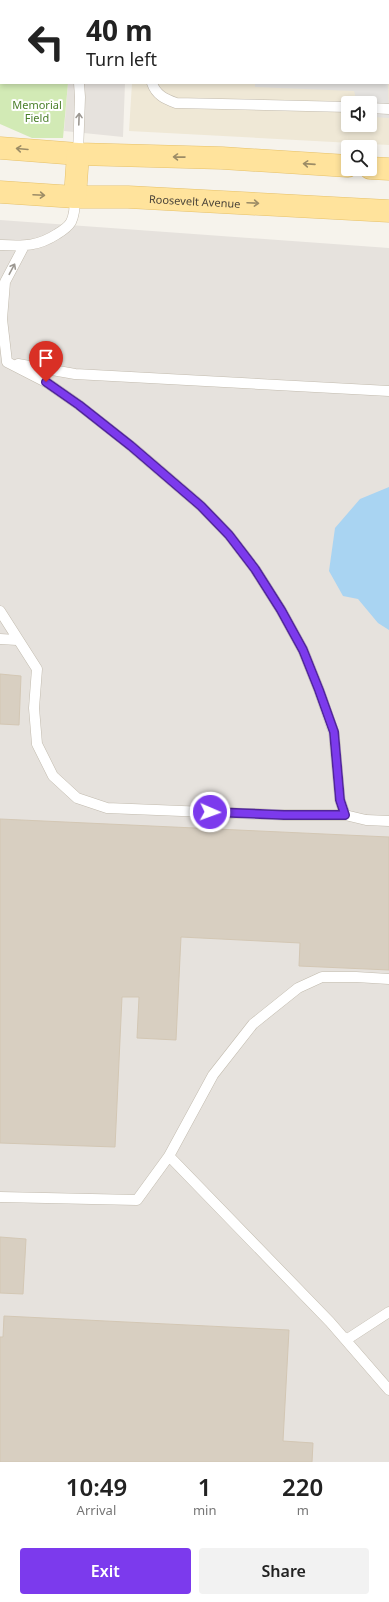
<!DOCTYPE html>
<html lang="en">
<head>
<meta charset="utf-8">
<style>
  body { margin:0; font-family:"Noto Sans",sans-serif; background:#f2f2f2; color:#222; height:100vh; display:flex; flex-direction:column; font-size:15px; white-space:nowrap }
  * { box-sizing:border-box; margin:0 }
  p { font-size:13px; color:#767676 }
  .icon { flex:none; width:22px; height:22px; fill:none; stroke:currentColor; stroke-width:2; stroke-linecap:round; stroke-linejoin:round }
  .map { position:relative; height:1462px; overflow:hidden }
  .side { display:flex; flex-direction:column; background:#fff; flex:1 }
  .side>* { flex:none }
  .top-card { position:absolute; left:0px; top:0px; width:389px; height:84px; box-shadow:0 2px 6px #0003; background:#fff; color:#222; overflow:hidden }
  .tools { position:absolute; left:341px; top:96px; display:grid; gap:8px }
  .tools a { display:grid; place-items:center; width:36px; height:36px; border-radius:4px; background:#fff; box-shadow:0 2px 6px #0003; font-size:20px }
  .pin { position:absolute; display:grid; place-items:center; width:34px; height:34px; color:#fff; margin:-41px -17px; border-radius:50% 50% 50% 0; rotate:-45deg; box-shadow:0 0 4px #0007 }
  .pin .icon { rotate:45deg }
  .me { position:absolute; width:44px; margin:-22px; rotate:92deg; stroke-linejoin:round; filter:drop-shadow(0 0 3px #0008) }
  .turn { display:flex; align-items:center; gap:14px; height:84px; padding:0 20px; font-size:18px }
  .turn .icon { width:52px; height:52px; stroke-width:2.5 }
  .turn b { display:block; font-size:28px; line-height:34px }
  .eta { display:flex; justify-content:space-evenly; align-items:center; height:68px; text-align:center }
  .eta b { font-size:24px; font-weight:600; line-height:28px }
  .primary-button { display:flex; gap:8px; margin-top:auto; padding:8px 20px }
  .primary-button a { flex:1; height:46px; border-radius:4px; background:#7c3aed; color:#fff; font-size:16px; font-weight:600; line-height:46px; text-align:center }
  .primary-button a+a { background:#f2f2f2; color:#222 }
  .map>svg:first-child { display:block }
  .industrial { fill:#e6e2dd }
  .education { fill:#efe8d6; fill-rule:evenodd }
  .green { fill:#d2eab5 }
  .parking { fill:#e5e3e0 }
  .water { fill:#a9d4f2 }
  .building { fill:#d8cfc1; stroke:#d3c7b4 }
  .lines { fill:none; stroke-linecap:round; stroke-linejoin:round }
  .lane-casing { stroke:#c2bbae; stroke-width:11 }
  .primary-casing { stroke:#e6c16a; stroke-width:23 }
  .lane { stroke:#fff; stroke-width:10 }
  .primary { stroke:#ffe39c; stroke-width:22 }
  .oneway { stroke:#9c9892 }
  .oneway2 { stroke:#9c8c66 }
  .route-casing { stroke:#51269a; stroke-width:10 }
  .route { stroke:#7c3aed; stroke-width:7 }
  .labels { text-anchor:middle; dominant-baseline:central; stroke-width:4; stroke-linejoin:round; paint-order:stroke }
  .park-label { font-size:11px; fill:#4a7f2a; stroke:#fff }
  .street-label { font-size:11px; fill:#4b4439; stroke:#fff }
</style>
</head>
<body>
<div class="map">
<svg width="389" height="1462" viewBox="0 0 389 1462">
  <rect width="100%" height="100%" fill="#f6f3ec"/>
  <!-- industrial -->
  <path class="industrial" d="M0,0H129L1,1V62Z
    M68,83H125L123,137L64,131Z
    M0,220L389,248V1462H0Z"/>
  <!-- education -->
  <path class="education" d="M135,0H389V145L129,131L132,83H388V1ZM348,103H370V125H348Z"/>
  <!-- green -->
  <path class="green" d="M0,62L1,83H68L63,138H32L0,124Z"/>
  <!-- parking -->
  <path class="parking" d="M388,80L389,118L374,117L370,114V103H357L354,91L255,87V83H388Z"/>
  <!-- water -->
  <path class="water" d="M389,487V630L378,623L358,599L343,596L329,571L335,528L360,499Z"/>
  <!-- building -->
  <path class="building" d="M163,0H389V62L388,1Z
    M0,674L21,676L19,725L0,724Z
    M0,819L389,837V970L299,966L300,943L181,937L176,1040L137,1038L139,997H122L115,1147L0,1143Z
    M0,1237L26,1239L23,1294L0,1293Z
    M4,1316L289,1330L283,1441L313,1443L312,1462H0V1337H3Z"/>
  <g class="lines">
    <defs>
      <path id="lane" d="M28,0L31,1
        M63,0V1
        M151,1V0
        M152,83C156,95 165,99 176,103L348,107
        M370,108L389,109
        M78,154L80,97L79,83
        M0,245C23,246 37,247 57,234C62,231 68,227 71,222C75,214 75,205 75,197
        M7,362L46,382L79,405L131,446L201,506L229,535L255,569L281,610L303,650L319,690L334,733L340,800L345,815L366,820L389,821
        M7,362L2,319L5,282L24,246
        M18,364L75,374L389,391
        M0,611L37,669L34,708L37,744L53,776L77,798L107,808L284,815H345
        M0,639L17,640
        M169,1156L330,1322L389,1390
        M0,1197L137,1200L169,1156L213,1075L253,1024L298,988L322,977H356L389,979
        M346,1340L389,1312"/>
      <g id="primary">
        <path d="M0,148L78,154L222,158L348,166"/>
        <path d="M370,168L389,169"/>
        <path id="s1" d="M0,192L75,197H128L389,211"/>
        <path d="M75,197L78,154"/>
      </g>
    </defs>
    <!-- lane casing -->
    <use href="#lane" class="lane-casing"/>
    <!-- primary casing -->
    <use href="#primary" class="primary-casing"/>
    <!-- lane -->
    <use href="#lane" class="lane"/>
    <!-- primary -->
    <use href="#primary" class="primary"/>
  </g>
  <!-- one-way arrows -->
  <defs><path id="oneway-shaft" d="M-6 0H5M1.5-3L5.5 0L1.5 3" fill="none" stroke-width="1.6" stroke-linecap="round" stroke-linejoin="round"/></defs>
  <g class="oneway">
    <use href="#oneway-shaft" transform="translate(79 119) rotate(-88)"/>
    <use href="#oneway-shaft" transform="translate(12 269) rotate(-62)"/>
  </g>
  <g class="oneway2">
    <use href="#oneway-shaft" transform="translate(22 149) rotate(-175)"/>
    <use href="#oneway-shaft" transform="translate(179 157) rotate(-179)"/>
    <use href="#oneway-shaft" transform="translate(309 164) rotate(-176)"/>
    <use href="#oneway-shaft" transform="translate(39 195) rotate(3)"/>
    <use href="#oneway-shaft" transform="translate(253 203) rotate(3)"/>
  </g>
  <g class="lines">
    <defs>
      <path id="route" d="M46,382L79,405L131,446L201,506L229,535L255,569L281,610L303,650L319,690L334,732L340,800L345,815H284L210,812"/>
    </defs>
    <!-- route casing -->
    <use href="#route" class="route-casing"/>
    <!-- route -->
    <use href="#route" class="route"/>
  </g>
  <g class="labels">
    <!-- park labels -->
    <g class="park-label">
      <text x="37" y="104">Memorial<tspan x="37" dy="13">Field</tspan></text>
    </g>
    <!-- street labels -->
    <g class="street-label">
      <text stroke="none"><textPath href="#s1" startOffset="195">Roosevelt Avenue</textPath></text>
    </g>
  </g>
</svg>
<div class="tools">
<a><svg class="icon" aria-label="sound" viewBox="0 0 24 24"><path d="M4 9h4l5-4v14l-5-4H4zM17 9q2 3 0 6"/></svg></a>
<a><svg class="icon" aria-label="search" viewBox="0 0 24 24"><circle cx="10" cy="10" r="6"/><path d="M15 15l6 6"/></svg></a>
</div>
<div class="pin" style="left:46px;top:382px;background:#d93025"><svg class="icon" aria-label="arrive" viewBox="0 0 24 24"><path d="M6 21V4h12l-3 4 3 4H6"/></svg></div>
<svg class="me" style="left:210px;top:812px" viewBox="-20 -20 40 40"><circle r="17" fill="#7c3aed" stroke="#fff" stroke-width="3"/><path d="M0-11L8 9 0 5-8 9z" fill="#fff"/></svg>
<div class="top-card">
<div class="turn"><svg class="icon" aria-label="left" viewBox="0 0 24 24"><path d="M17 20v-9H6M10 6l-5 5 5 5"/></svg><div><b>40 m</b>Turn left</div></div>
</div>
</div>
<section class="side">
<div class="eta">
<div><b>10:49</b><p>Arrival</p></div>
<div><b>1</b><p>min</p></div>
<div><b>220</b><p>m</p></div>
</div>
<div class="primary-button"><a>Exit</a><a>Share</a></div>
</section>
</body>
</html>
